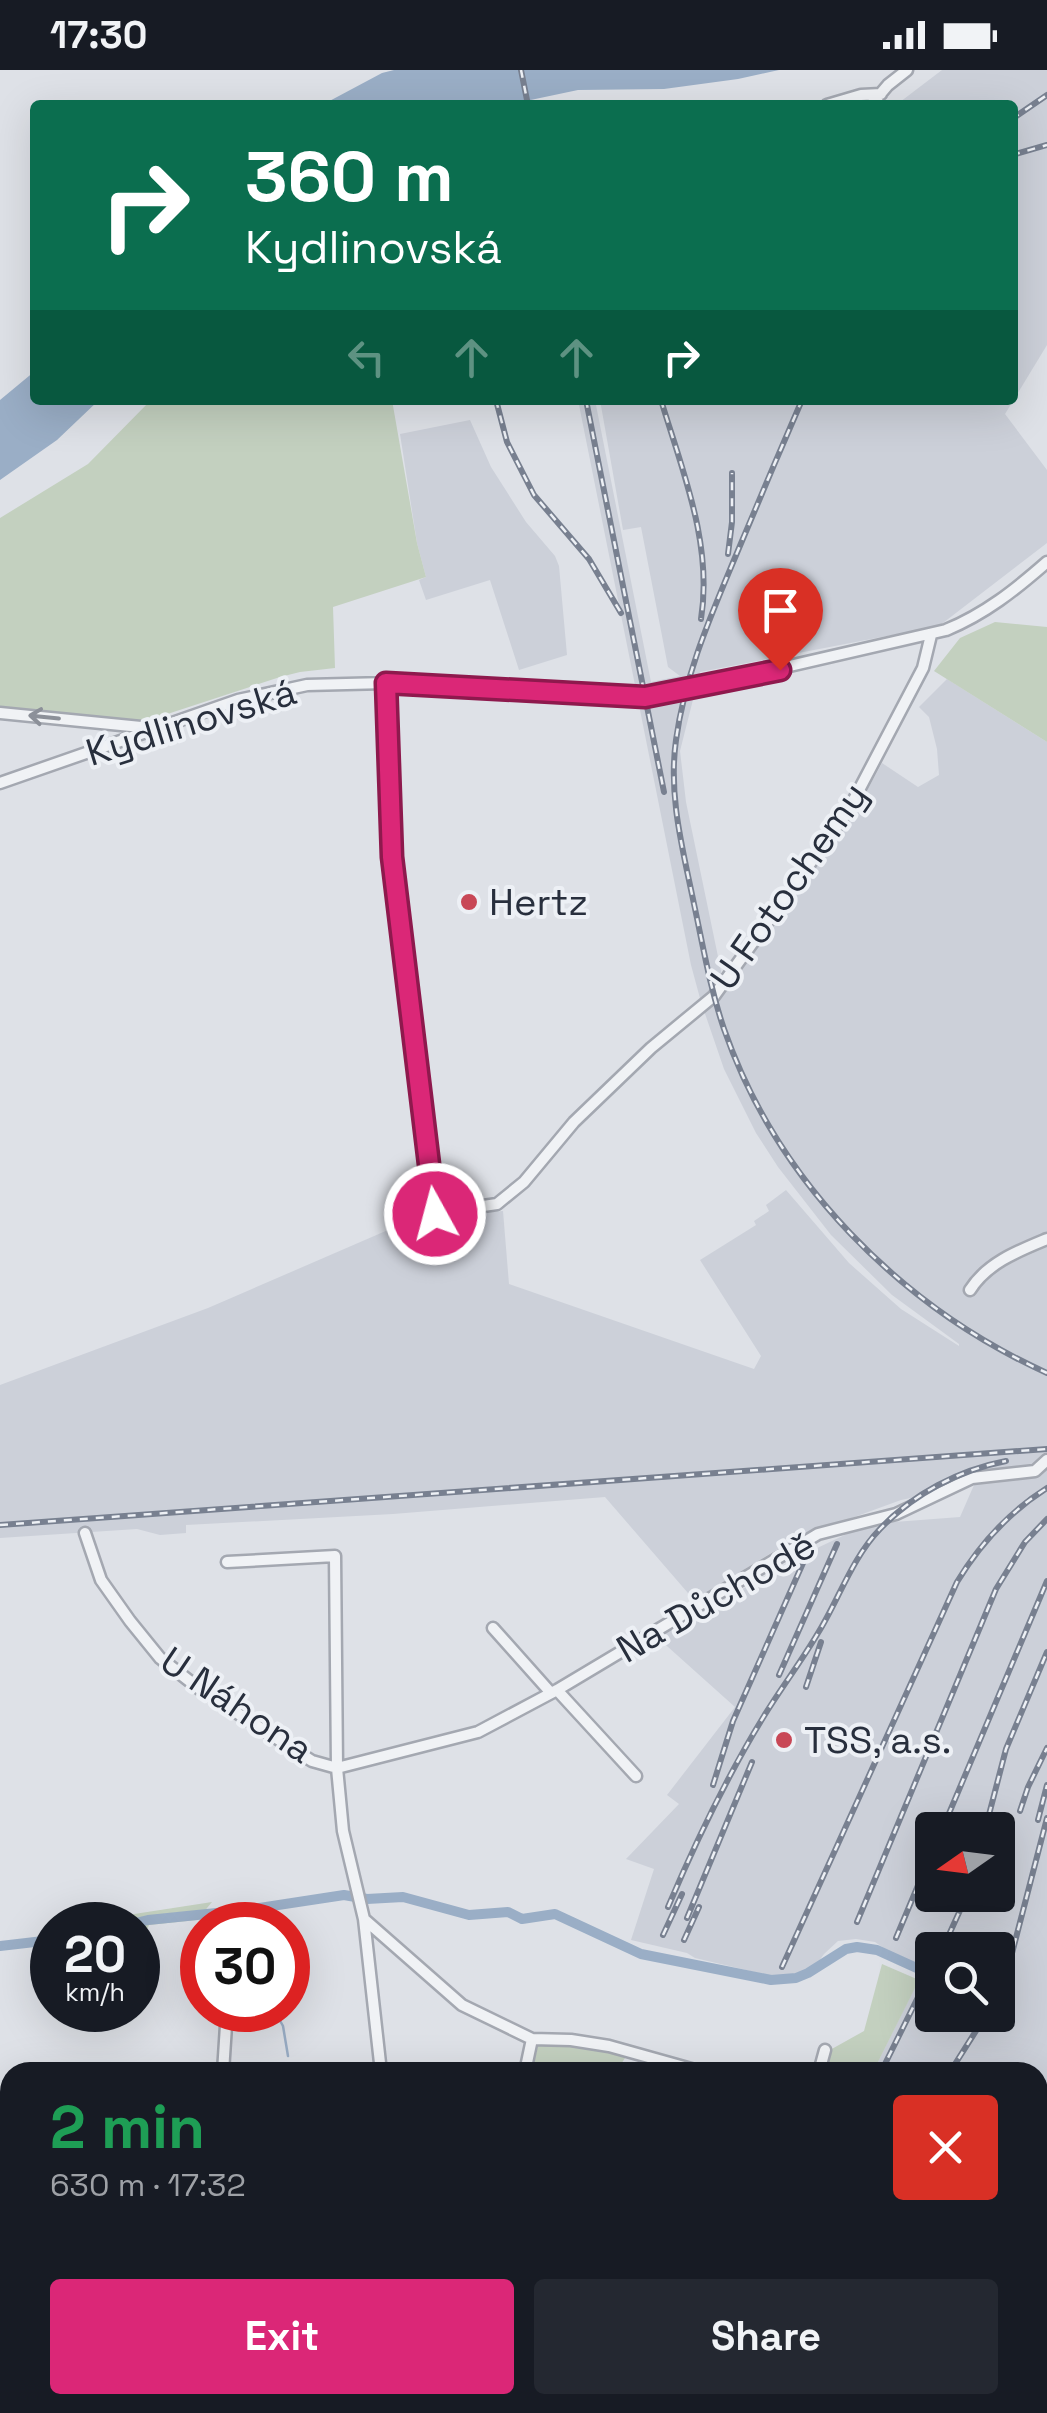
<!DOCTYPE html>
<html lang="en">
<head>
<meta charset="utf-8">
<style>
  body { margin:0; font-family:"Space Grotesk",sans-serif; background:#242831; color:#f1f3f6; height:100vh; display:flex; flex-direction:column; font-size:38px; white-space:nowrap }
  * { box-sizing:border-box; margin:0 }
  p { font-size:32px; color:#9ea1a6 }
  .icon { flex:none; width:55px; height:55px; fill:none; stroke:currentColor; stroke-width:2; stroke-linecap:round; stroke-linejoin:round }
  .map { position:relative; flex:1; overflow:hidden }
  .panel { position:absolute; left:0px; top:1992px; width:1048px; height:352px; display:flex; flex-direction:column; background:#171b24; border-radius:30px 30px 0 0; box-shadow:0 10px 40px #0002 }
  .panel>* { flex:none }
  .guide { position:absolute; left:30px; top:30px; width:988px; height:305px; border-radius:10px; box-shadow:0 10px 40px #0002; background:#0b6e4f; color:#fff; overflow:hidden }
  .needle { width:65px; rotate:256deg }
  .fabs { position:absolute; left:915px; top:1742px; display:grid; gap:20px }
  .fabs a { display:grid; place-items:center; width:100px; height:100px; border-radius:10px; background:#171b24; box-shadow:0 10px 40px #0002; font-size:50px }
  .speed { position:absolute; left:30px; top:1832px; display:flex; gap:20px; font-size:50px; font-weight:700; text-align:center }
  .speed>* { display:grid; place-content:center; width:130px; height:130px; border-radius:50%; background:#171b24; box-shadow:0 10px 40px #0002; line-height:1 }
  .speed small { font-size:25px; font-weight:400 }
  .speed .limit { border:15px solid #d22; background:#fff; color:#111 }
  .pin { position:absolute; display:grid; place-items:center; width:85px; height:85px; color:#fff; margin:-102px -42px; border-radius:50% 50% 50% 0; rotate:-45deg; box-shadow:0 0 10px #0007 }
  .pin .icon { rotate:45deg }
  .me { position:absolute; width:110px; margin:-55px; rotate:353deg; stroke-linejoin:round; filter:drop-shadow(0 0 8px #0008) }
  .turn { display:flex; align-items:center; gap:35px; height:210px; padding:0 50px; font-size:45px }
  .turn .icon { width:130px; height:130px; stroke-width:2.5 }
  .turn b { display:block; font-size:70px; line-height:85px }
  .lanes { display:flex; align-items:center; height:95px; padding:0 50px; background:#0003; justify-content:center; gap:50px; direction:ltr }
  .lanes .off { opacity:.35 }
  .round { display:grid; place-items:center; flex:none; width:105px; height:105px; border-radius:10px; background:#242831 }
  .headline { display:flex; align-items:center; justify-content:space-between; height:170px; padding:0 50px }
  h1 { font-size:60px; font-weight:600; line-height:75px; color:#1e9e55 }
  .primary-button { display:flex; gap:20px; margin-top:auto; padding:20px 50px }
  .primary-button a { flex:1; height:115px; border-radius:10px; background:#db2777; color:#fff; font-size:40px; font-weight:600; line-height:115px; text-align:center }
  .primary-button a+a { background:#242831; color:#f1f3f6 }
  .status { display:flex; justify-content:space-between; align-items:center; height:70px; padding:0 50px; background:#171b24; direction:ltr }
  .status svg { height:28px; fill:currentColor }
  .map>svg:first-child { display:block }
  .built { fill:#ccd0d9; fill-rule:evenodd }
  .green { fill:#c3d0bf }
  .water { fill:#9aaec6 }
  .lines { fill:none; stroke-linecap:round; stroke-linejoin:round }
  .stream { stroke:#9aaec6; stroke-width:2.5 }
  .canal { stroke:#9aaec6; stroke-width:10 }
  .minor-casing { stroke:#a4a8b1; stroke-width:15 }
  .tertiary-casing { stroke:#a4a8b1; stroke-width:18 }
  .primary-casing { stroke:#9ea5b2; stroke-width:22 }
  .minor { stroke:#f0f2f5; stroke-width:10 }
  .tertiary { stroke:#f0f2f5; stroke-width:12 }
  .primary { stroke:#fff; stroke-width:18 }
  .rail-casing { stroke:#788090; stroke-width:6 }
  .rail { stroke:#edf0f5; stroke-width:2.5; stroke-dasharray:8; stroke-linecap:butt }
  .oneway { stroke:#8c9099 }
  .route-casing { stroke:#8e194d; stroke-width:25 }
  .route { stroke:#db2777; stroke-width:18 }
  .poi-dot { fill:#c84756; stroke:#edf0f5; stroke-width:4 }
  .labels { text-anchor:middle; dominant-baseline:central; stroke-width:8; stroke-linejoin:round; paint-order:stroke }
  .street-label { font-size:38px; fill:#282f3d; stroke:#edf0f5 }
  .poi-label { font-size:38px; fill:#282f3d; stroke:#edf0f5; text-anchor:start }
</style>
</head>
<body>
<div class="status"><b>17:30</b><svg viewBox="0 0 49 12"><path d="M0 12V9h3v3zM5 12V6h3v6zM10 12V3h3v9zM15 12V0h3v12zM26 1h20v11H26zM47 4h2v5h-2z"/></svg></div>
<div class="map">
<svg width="1047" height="2343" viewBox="0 0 1047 2343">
  <rect width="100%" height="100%" fill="#dee1e7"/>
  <!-- built -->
  <path class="built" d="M942,0H1047V275L1005,344L1047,400V473L939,556L700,602L680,681L686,732L721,901L720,921L729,918L857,739L882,693L918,717L939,705L937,679L929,647L919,637L947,609L1047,672V2051L1038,2065V2002H873L925,1897L905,1893L875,1872L856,1869L838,1871L824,1884L809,1905L784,1909L695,1888L687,1883L631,1870L654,1799L626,1789L679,1734L667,1725L735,1637L658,1568L796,1488L868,1454L960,1447L974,1415L901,1430L794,1469L694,1530L605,1427L393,1444L186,1455V1463L160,1465L137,1459L0,1468V1315L208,1238L418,1147L426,1146L428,1162L461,1159L460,1144L503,1141L509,1214L754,1299L761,1286L700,1190L756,1155L754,1151L769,1141L766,1135L786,1120L849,1193L901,1239L959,1276V1274L892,1225L831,1165L778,1097L756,1063L724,999L701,932L691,895L578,330H595L651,612L680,606L668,597L641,457L623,460L600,330H1012V35H896ZM932,1760H998V1825H932ZM932,1880H998V1945H932Z
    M470,350L491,397L526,452L555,486L559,496L567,585L519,600L490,510L426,530L419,510L426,507L417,473L400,364Z"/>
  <!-- green -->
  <path class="green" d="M151,330H392L417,473L426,507L333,537L335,598L300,602L280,607L143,652L0,636V448L88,394Z
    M995,552L1047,557V672L934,601L960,568Z
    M212,1832L197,1850L149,1855L138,1879V1855H63Z
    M882,1894L919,1910L873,2002H823L830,1980L864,1961Z
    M538,1975C565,1975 601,1974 625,1988L616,2002H532Z"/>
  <!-- water -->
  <path class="water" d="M394,0H779L738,9L664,19L578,20L507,35H322L382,3Z
    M35,301V330H99L57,370L0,410V330Z"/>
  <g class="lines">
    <!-- stream -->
    <path class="stream" d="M245,1855L246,1840
      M274,1940L283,1956L288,1986
      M998,2343V2335"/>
    <!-- canal -->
    <path class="canal" d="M127,1855L148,1850L246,1840L344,1825L367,1829L403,1827L469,1845L508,1842L522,1849L555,1844L641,1884L771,1910L796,1908L808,1903L846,1879L857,1877L877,1880L932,1905
      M0,1876L52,1870"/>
    <defs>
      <path id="minor" d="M827,35L861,25L881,24
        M871,35L888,15L907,0
        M386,613L392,787L435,1143L497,1134L524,1112L574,1052L651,978L714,926L848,741L923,598L931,565
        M0,643L151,658
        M0,713L238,630L307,615L386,613L645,627L685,620L946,560C985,544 1015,520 1047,492
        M970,1220C987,1193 1018,1181 1047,1169
        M85,1463L101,1510L130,1551L160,1588L201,1620L312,1691L337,1698L478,1662L557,1620L818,1464L896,1444L972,1408L1035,1401L1047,1390
        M227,1492L335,1486L337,1698L343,1761L364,1849L381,2002
        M493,1558L551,1623
        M557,1620L636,1706
        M364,1849L462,1935L532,1969L571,1970L609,1976L702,2002
        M223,2002L227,1940
        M525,2002L532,1969
        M819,2002L825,1980
        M1038,2215L1047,2214
        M196,2343V2335
        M368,2343V2335"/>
      <path id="tertiary" d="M611,2343L635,2338L677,2343"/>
      <path id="primary" d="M1038,2090L1047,2076
        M872,2343L877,2335"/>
    </defs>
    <!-- minor casing -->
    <use href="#minor" class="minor-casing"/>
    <!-- tertiary casing -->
    <use href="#tertiary" class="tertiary-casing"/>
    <!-- primary casing -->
    <use href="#primary" class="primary-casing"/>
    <!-- minor -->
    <use href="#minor" class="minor"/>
    <!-- tertiary -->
    <use href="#tertiary" class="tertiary"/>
    <!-- primary -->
    <use href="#primary" class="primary"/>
    <defs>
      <path id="rail" d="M521,0L528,35
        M1012,49L1047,25
        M1012,85L1047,75
        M496,330L507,372L534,425L589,489L621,543
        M586,330L664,722
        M661,330C682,400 713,474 701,549
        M802,330C779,383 756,437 734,490C709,550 685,605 676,670C668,726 683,780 694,834C703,876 710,918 724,959C777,1112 901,1237 1047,1303
        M728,484L732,452V403
        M0,1455L1047,1379
        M779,1605L837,1474
        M806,1617L821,1572
        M713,1715L733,1651L807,1484
        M1020,1741L1028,1717L1047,1678
        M1038,1750L1047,1715
        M942,1760L1047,1511
        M985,1760L1006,1679L1047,1582
        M668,1837C696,1771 726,1708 764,1646C781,1618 801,1592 818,1563C839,1529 852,1488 880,1459C913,1424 959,1400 1006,1391
        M687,1848L752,1692
        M857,1852L996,1519L1025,1472L1047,1449
        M663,1865L682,1824
        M896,1868L932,1782
        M684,1870L699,1837
        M942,1880L967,1825
        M782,1897L957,1512C980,1474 1009,1442 1047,1418
        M998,1921L1010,1891L1047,1748
        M881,2002L932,1899
        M950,2002L986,1945
        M713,2343L717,2335"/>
    </defs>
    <!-- rail casing -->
    <use href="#rail" class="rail-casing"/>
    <!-- rail -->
    <use href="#rail" class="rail"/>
  </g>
  <!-- one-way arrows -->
  <defs><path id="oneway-shaft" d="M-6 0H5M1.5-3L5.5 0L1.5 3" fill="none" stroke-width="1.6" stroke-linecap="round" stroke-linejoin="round" transform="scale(2.5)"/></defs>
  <use class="oneway" href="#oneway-shaft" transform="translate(44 647) rotate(-174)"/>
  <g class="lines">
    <defs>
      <path id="route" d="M435,1144L392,787L386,613L645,627L780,600"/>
    </defs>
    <!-- route casing -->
    <use href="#route" class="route-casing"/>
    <!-- route -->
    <use href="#route" class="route"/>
  </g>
  <!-- markers -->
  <g class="poi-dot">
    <circle cx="469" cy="832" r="10"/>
    <circle cx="784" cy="1670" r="10"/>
  </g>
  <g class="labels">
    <!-- street labels -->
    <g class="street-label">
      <text transform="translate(191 652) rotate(-17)">Kydlinovská</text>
      <text transform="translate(789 816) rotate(-55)">U Fotochemy</text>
      <text transform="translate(716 1527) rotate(-30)">Na Důchodě</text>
      <text transform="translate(237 1635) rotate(34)">U Náhona</text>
    </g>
    <!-- poi labels -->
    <g class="poi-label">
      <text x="489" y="832">Hertz</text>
      <text x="804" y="1670">TSS, a.s.</text>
    </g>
  </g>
</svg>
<div class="fabs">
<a><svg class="needle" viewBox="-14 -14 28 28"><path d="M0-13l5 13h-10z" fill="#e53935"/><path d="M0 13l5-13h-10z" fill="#9ea1a6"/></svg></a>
<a><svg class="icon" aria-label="search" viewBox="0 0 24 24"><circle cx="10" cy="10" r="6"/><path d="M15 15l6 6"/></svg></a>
</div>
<div class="speed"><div>20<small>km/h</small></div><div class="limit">30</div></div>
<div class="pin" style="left:780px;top:600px;background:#d93025"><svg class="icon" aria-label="arrive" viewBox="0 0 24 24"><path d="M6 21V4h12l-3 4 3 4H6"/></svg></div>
<svg class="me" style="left:435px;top:1144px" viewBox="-20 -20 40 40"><circle r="17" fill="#db2777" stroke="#fff" stroke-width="3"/><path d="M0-11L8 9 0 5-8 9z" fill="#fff"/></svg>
<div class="guide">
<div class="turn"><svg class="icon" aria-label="right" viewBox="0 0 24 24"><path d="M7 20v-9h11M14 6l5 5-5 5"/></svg><div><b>360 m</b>Kydlinovská</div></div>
<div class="lanes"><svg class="icon off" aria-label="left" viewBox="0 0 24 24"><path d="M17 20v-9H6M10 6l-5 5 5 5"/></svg><svg class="icon off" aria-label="ahead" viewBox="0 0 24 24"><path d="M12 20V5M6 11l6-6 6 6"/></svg><svg class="icon off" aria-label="ahead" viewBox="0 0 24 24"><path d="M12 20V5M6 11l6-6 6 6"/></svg><svg class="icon" aria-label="right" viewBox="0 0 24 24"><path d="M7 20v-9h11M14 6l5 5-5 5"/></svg></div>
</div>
<section class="panel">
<div class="headline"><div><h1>2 min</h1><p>630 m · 17:32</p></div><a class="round" style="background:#d93025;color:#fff"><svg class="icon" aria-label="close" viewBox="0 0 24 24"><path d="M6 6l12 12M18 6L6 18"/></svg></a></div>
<div class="primary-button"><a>Exit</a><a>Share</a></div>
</section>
</div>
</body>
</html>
